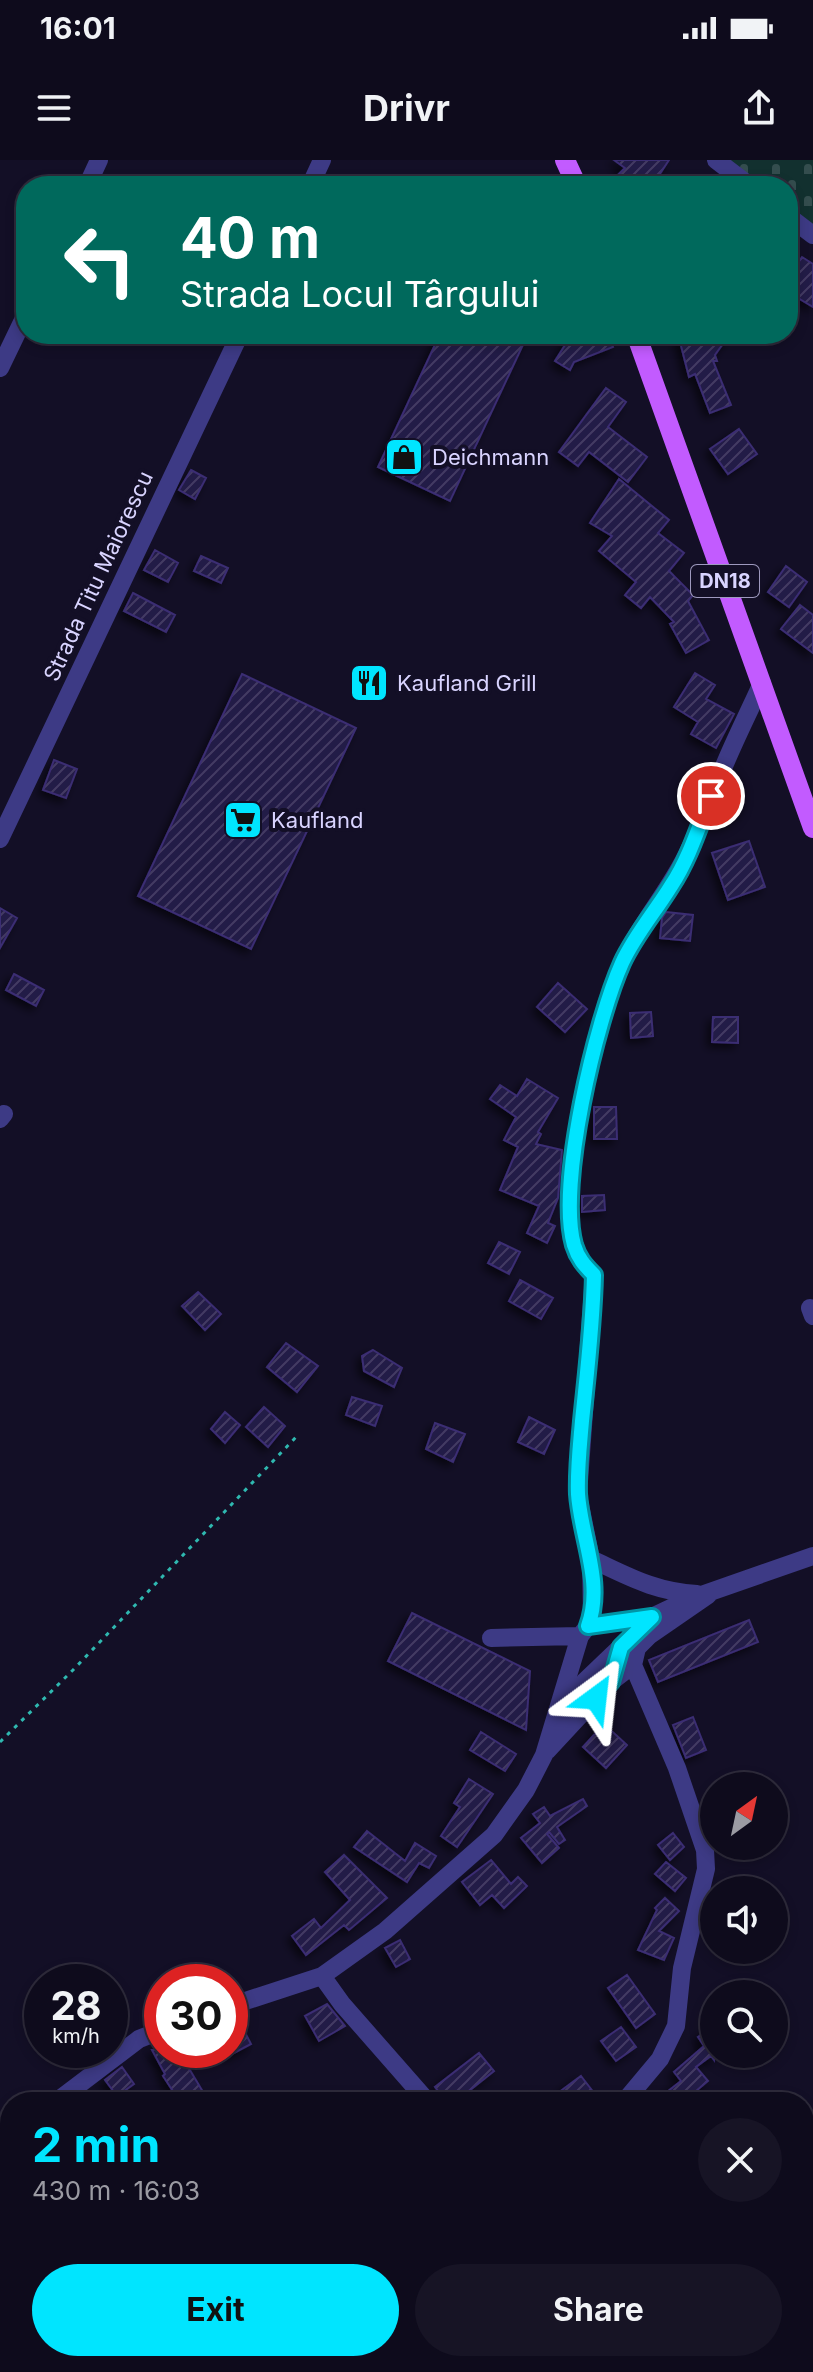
<!DOCTYPE html>
<html lang="en">
<head>
<meta charset="utf-8">
<style>
  body { margin:0; font-family:Inter,sans-serif; background:#171425; color:#f1f3f6; height:100vh; display:flex; flex-direction:column; font-size:30px; white-space:nowrap }
  * { box-sizing:border-box; margin:0 }
  p { font-size:26px; color:#9b9ba3 }
  .icon { flex:none; width:44px; height:44px; fill:none; stroke:currentColor; stroke-width:2; stroke-linecap:round; stroke-linejoin:round }
  .map { position:relative; flex:1; overflow:hidden }
  .sheet { position:absolute; left:0px; top:1932px; width:814px; height:280px; display:flex; flex-direction:column; background:#0e0b1c; border-radius:32px 32px 0 0; box-shadow:0 4px 12px #0003,0 0 0 2px #2e2b3b }
  .sheet>* { flex:none }
  .banner { position:absolute; left:16px; top:16px; width:782px; height:168px; border-radius:32px; box-shadow:0 4px 12px #0003,0 0 0 2px #2e2b3b; background:#00695c; color:#fff; overflow:hidden }
  .needle { width:52px; rotate:33deg }
  .controls { position:absolute; left:700px; top:1612px; display:grid; gap:16px }
  .controls a { display:grid; place-items:center; width:88px; height:88px; border-radius:50%; background:#0e0b1c; box-shadow:0 4px 12px #0003,0 0 0 2px #2e2b3b; font-size:40px }
  .speed { position:absolute; left:24px; top:1804px; display:flex; gap:16px; font-size:40px; font-weight:700; text-align:center }
  .speed>* { display:grid; place-content:center; width:104px; height:104px; border-radius:50%; background:#0e0b1c; box-shadow:0 4px 12px #0003,0 0 0 2px #2e2b3b; line-height:1 }
  .speed small { font-size:20px; font-weight:400 }
  .speed .limit { border:12px solid #d22; background:#fff; color:#111 }
  .pin { position:absolute; display:grid; place-items:center; width:68px; height:68px; color:#fff; margin:-34px; border:4px solid #fff; border-radius:50%; box-shadow:0 2px 8px #0007 }
  .me { position:absolute; width:88px; margin:-44px; rotate:30deg; stroke-linejoin:round; filter:drop-shadow(0 0 6px #0008) }
  .turn { display:flex; align-items:center; gap:28px; height:168px; padding:0 32px; font-size:36px }
  .turn .icon { width:104px; height:104px; stroke-width:2.5 }
  .turn b { display:block; font-size:56px; line-height:68px }
  .round { display:grid; place-items:center; flex:none; width:84px; height:84px; border-radius:42px; background:#171425 }
  .head { display:flex; align-items:center; justify-content:space-between; height:136px; padding:0 32px }
  h1 { font-size:48px; font-weight:700; line-height:60px; color:#00e5ff }
  .button { display:flex; gap:16px; margin-top:auto; padding:16px 32px }
  .button a { flex:1; height:92px; border-radius:48px; background:#00e5ff; color:#111; font-size:32px; font-weight:700; line-height:92px; text-align:center }
  .button a+a { background:#171425; color:#f1f3f6 }
  .status { display:flex; justify-content:space-between; align-items:center; height:56px; padding:0 40px; background:#0e0b1c; direction:ltr }
  .status svg { height:22px; fill:currentColor }
  header { display:flex; justify-content:space-between; align-items:center; height:104px; padding:0 32px; background:#0e0b1c; font-size:36px; font-weight:700 }
  .map>svg:first-child { display:block }
  .cemetery { fill:url(#cemetery-stones) }
  .building { fill:url(#building-hatch); stroke:#3b2d73; stroke-width:2; filter:url(#shadow) }
  .lines { fill:none; stroke-linecap:round; stroke-linejoin:round }
  .path { stroke:#2fb8b0; stroke-width:3; stroke-dasharray:4 6; stroke-linecap:butt }
  .minor { stroke:#3d3a85; stroke-width:18 }
  .major { stroke:#c25bff; stroke-width:20 }
  .route-casing { stroke:#0095a6; stroke-width:20 }
  .route { stroke:#00e5ff; stroke-width:14 }
  .labels { text-anchor:middle; dominant-baseline:central; stroke-width:8; stroke-linejoin:round; paint-order:stroke }
  .shield { fill:#130f26; stroke:#9e99be; stroke-width:2 }
  .shield-label { font-size:20px; font-weight:bold; fill:#d9d4ff }
  .poi-label { font-size:22px; fill:#d9d4ff; stroke:#130f26; text-anchor:start }
  .street-label { font-size:22px; fill:#d9d4ff; stroke:#130f26 }
</style>
</head>
<body>
<div class="status"><b>16:01</b><svg viewBox="0 0 49 12"><path d="M0 12V9h3v3zM5 12V6h3v6zM10 12V3h3v9zM15 12V0h3v12zM26 1h20v11H26zM47 4h2v5h-2z"/></svg></div>
<header><svg class="icon" aria-label="menu" viewBox="0 0 24 24"><path d="M4 6h16M4 12h16M4 18h16"/></svg>Drivr<svg class="icon" aria-label="share" viewBox="0 0 24 24"><path d="M12 15V3M7 8l5-5 5 5M5 13v7h14v-7"/></svg></header>
<div class="map">
<svg width="813" height="2212" viewBox="0 0 813 2212">
  <defs>
    <pattern id="cemetery-stones" width="16" height="16" patternUnits="userSpaceOnUse" patternTransform="scale(2)"><rect width="16" height="16" fill="#12302f"/><path d="M2 7V4a2 2 0 0 1 4 0v3zM10 15v-3a2 2 0 0 1 4 0v3z" fill="#344d4e"/></pattern>
    <pattern id="building-hatch" width="6" height="6" patternUnits="userSpaceOnUse" patternTransform="scale(2)"><rect width="6" height="6" fill="#241b47"/><path d="M-1 1l2-2M0 6l6-6M5 7l2-2" fill="none" stroke="#433b63"/></pattern>
    <filter id="shadow"><feDropShadow dx="-4.5" dy="4.5" stdDeviation="4" flood-color="#0009"/></filter>
  </defs>
  <rect width="100%" height="100%" fill="#130f26"/>
  <!-- cemetery -->
  <path class="cemetery" d="M726,0H813V65L788,46V26H761Z"/>
  <!-- building -->
  <path class="building" d="M614,0H669L652,26H635L619,14L625,8Z
    M802,97L813,104V147L788,132V117Z
    M440,174H528L450,341L378,307Z
    M572,174H608L613,187L574,202L570,210L555,201Z
    M678,174H730L715,195L717,201H713L731,245L710,253L695,214L689,217Z
    M606,228L626,242L608,267L647,297L628,322L589,292L578,306L559,292Z
    M739,269L757,294L728,314L710,289Z
    M191,310L206,318L195,339L179,330Z
    M619,319L669,360L658,373L684,393L669,411L693,435L688,441L709,480L686,493L670,464L674,462L650,437L641,448L625,435L636,422L599,391L612,376L590,363Z
    M155,390L178,403L168,422L144,410Z
    M201,396L228,408L221,423L194,411Z
    M786,406L807,422L789,447L768,432Z
    M133,433L175,455L166,472L124,451Z
    M800,445L813,455V493L781,469Z
    M695,513L715,525L706,539L734,554L716,588L691,574L698,562L674,547Z
    M242,514L356,568L251,789L138,736Z
    M54,600L77,609L66,638L43,630Z
    M749,681L765,727L728,740L712,693Z
    M0,748L17,758L0,788Z
    M666,752L693,755L690,781L660,778L662,758Z
    M14,814L44,830L36,846L6,830Z
    M558,823L587,849L565,872L537,847Z
    M651,852L653,876L631,878L630,853Z
    M713,857H738V883L712,882Z
    M527,919L558,938L538,972L541,974L536,984L562,990L558,1038L548,1063L555,1066L547,1083L527,1073L539,1046L500,1030L518,987L504,980L516,957L490,939L500,925L517,936Z
    M594,947H616L617,979H594Z
    M604,1035L605,1050L582,1052V1036Z
    M499,1082L520,1092L509,1114L488,1103Z
    M520,1120L553,1138L541,1159L509,1141Z
    M198,1132L221,1154L205,1170L182,1146Z
    M286,1183L318,1206L297,1232L267,1207Z
    M373,1190L402,1208L394,1227L364,1211L362,1196Z
    M352,1237L382,1246L375,1266L346,1255Z
    M264,1247L285,1266L268,1287L246,1267Z
    M225,1252L240,1265L225,1283L211,1269Z
    M529,1257L555,1270L544,1294L518,1282Z
    M435,1263L465,1274L453,1302L426,1289Z
    M412,1453L530,1511L526,1570L388,1501Z
    M749,1460L758,1482L658,1522L649,1500Z
    M693,1557L706,1590L686,1598L673,1565Z
    M604,1564L627,1585L606,1608L583,1587Z
    M481,1572L516,1594L505,1611L470,1590Z
    M469,1619L493,1634L457,1687L441,1676L460,1647L454,1643Z
    M583,1639L587,1646L557,1667L565,1680L559,1684L549,1672L547,1674L559,1688L542,1703L521,1678L540,1663L533,1654L544,1647L550,1656Z
    M367,1671L405,1701L415,1683L436,1696L429,1708L419,1703L407,1722L354,1687Z
    M673,1673L684,1687L670,1700L658,1685Z
    M344,1695L387,1738L349,1770L344,1765L306,1795L292,1776L314,1759L321,1768L350,1740L325,1712Z
    M491,1700L511,1724L518,1717L527,1726L504,1748L492,1735L480,1745L462,1722Z
    M666,1702L686,1718L675,1731L655,1714Z
    M665,1738L679,1751L659,1771L674,1778L664,1800L638,1790L657,1750L655,1748Z
    M400,1780L410,1799L396,1807L385,1788Z
    M627,1815L655,1854L636,1868L608,1828Z
    M327,1844L345,1866L319,1881L305,1856Z
    M239,1861L251,1884L230,1895V1866Z
    M714,1866V1900L711,1896L696,1907L708,1921L683,1942H654L681,1921L674,1912L704,1886L698,1877Z
    M621,1867L636,1887L616,1901L601,1881Z
    M152,1890H178L209,1942H194L189,1935L180,1942L163,1916L165,1914Z
    M479,1893L494,1911L455,1942H447L435,1927Z
    M122,1907L134,1924L117,1936L105,1920Z
    M581,1916L601,1942H570L562,1930Z"/>
  <g class="lines">
    <!-- path -->
    <path class="path" d="M0,1582L73,1510L298,1275"/>
    <!-- minor -->
    <path class="minor" d="M716,0L750,26
      M87,26L99,0
      M310,26L322,0
      M788,56L813,75
      M0,208L26,154
      M0,679L240,174
      M0,959L4,954
      M810,1148L813,1156
      M591,1399C628,1416 655,1432 697,1434
      M588,1466L652,1457
      M491,1478L580,1476
      M563,1551L585,1521L652,1457L690,1439L813,1396
      M547,1591L611,1522L633,1505
      M322,1816L342,1844L428,1942
      M230,1846L322,1816L385,1771L494,1675L526,1630L544,1595L580,1476L588,1466L592,1455L591,1399L578,1335L594,1115C585,1105 578,1098 574,1085C557,1025 596,863 621,805C639,764 670,731 689,690C702,665 710,637 722,611C734,581 749,552 762,523
      M56,1942L139,1879L162,1870
      M624,1942L660,1899L676,1866L682,1808L706,1709L705,1690L677,1608L633,1505L637,1488L650,1475L708,1435
      M0,1985L10,1977
      M303,2212L319,2202"/>
    <!-- major -->
    <path class="major" d="M565,0L577,26
      M636,174L813,668"/>
  </g>
  <g class="lines">
    <defs>
      <path id="route" d="M596,1538L611,1522L621,1487L652,1457L588,1466C604,1423 581,1378 578,1334C577,1310 580,1285 582,1261C587,1212 593,1164 594,1115C584,1105 578,1098 574,1085C557,1025 596,861 622,803C635,775 655,752 671,726C689,699 699,666 711,636"/>
    </defs>
    <!-- route casing -->
    <use href="#route" class="route-casing"/>
    <!-- route -->
    <use href="#route" class="route"/>
  </g>
  <!-- icons -->
  <defs>
    <symbol id="shop-square" viewBox="-11 -11 22 22"><rect x="-9" y="-9" width="18" height="18" rx="4" fill="#00e5ff" stroke="#130f26"/><path d="M-5-2.5h2.3a2.7 3.5 0 0 1 5.4 0H5L5.5 6h-11ZM-1.5-2.5h3a1.5 2.3 0 0 0-3 0Z" fill="#111"/></symbol>
    <symbol id="restaurant-square" viewBox="-11 -11 22 22"><rect x="-9" y="-9" width="18" height="18" rx="4" fill="#00e5ff" stroke="#130f26"/><path d="M-5-6h1v4h1v-4h1v4h1v-4h1v5L-1.5 .5V6h-2V.5L-5-1ZM5-6V6H3V1.5H1.5Q1.5-4 5-6Z" fill="#111"/></symbol>
    <symbol id="supermarket-square" viewBox="-11 -11 22 22"><rect x="-9" y="-9" width="18" height="18" rx="4" fill="#00e5ff" stroke="#130f26"/><path d="M-6-5.5h2.5l.6 2H6L4.5 2H-2.5L-4.4-4H-6ZM-1.5 3.2a1.3 1.3 0 1 0 .1 0ZM3 3.2a1.3 1.3 0 1 0 .1 0Z" fill="#111"/></symbol>
  </defs>
  <g fill-rule="evenodd">
    <use href="#shop-square" x="382" y="275" width="44" height="44"/>
    <use href="#restaurant-square" x="347" y="501" width="44" height="44"/>
    <use href="#supermarket-square" x="221" y="638" width="44" height="44"/>
  </g>
  <g class="labels">
    <!-- shield labels -->
    <rect class="shield" x="691" y="405" width="68" height="32" rx="6"/>
    <g class="shield-label">
      <text x="725" y="421">DN18</text>
    </g>
    <!-- poi labels -->
    <g class="poi-label">
      <text x="432" y="297">Deichmann</text>
      <text x="397" y="523">Kaufland Grill</text>
      <text x="271" y="660">Kaufland</text>
    </g>
    <!-- street labels -->
    <g class="street-label">
      <text transform="translate(98 416) rotate(-65)">Strada Titu Maiorescu</text>
    </g>
  </g>
</svg>
<div class="controls">
<a><svg class="needle" viewBox="-14 -14 28 28"><path d="M0-13l5 13h-10z" fill="#e53935"/><path d="M0 13l5-13h-10z" fill="#9b9ba3"/></svg></a>
<a><svg class="icon" aria-label="sound" viewBox="0 0 24 24"><path d="M4 9h4l5-4v14l-5-4H4zM17 9q2 3 0 6"/></svg></a>
<a><svg class="icon" aria-label="search" viewBox="0 0 24 24"><circle cx="10" cy="10" r="6"/><path d="M15 15l6 6"/></svg></a>
</div>
<div class="speed"><div>28<small>km/h</small></div><div class="limit">30</div></div>
<div class="pin" style="left:711px;top:636px;background:#d93025"><svg class="icon" aria-label="arrive" viewBox="0 0 24 24"><path d="M6 21V4h12l-3 4 3 4H6"/></svg></div>
<svg class="me" style="left:596px;top:1538px" viewBox="-20 -20 40 40"><path d="M0-17L14 15 0 8-14 15z" fill="#00e5ff" stroke="#fff" stroke-width="4"/></svg>
<div class="banner">
<div class="turn"><svg class="icon" aria-label="left" viewBox="0 0 24 24"><path d="M17 20v-9H6M10 6l-5 5 5 5"/></svg><div><b>40 m</b>Strada Locul Târgului</div></div>
</div>
<section class="sheet">
<div class="head"><div><h1>2 min</h1><p>430 m · 16:03</p></div><a class="round"><svg class="icon" aria-label="close" viewBox="0 0 24 24"><path d="M6 6l12 12M18 6L6 18"/></svg></a></div>
<div class="button"><a>Exit</a><a>Share</a></div>
</section>
</div>
</body>
</html>
